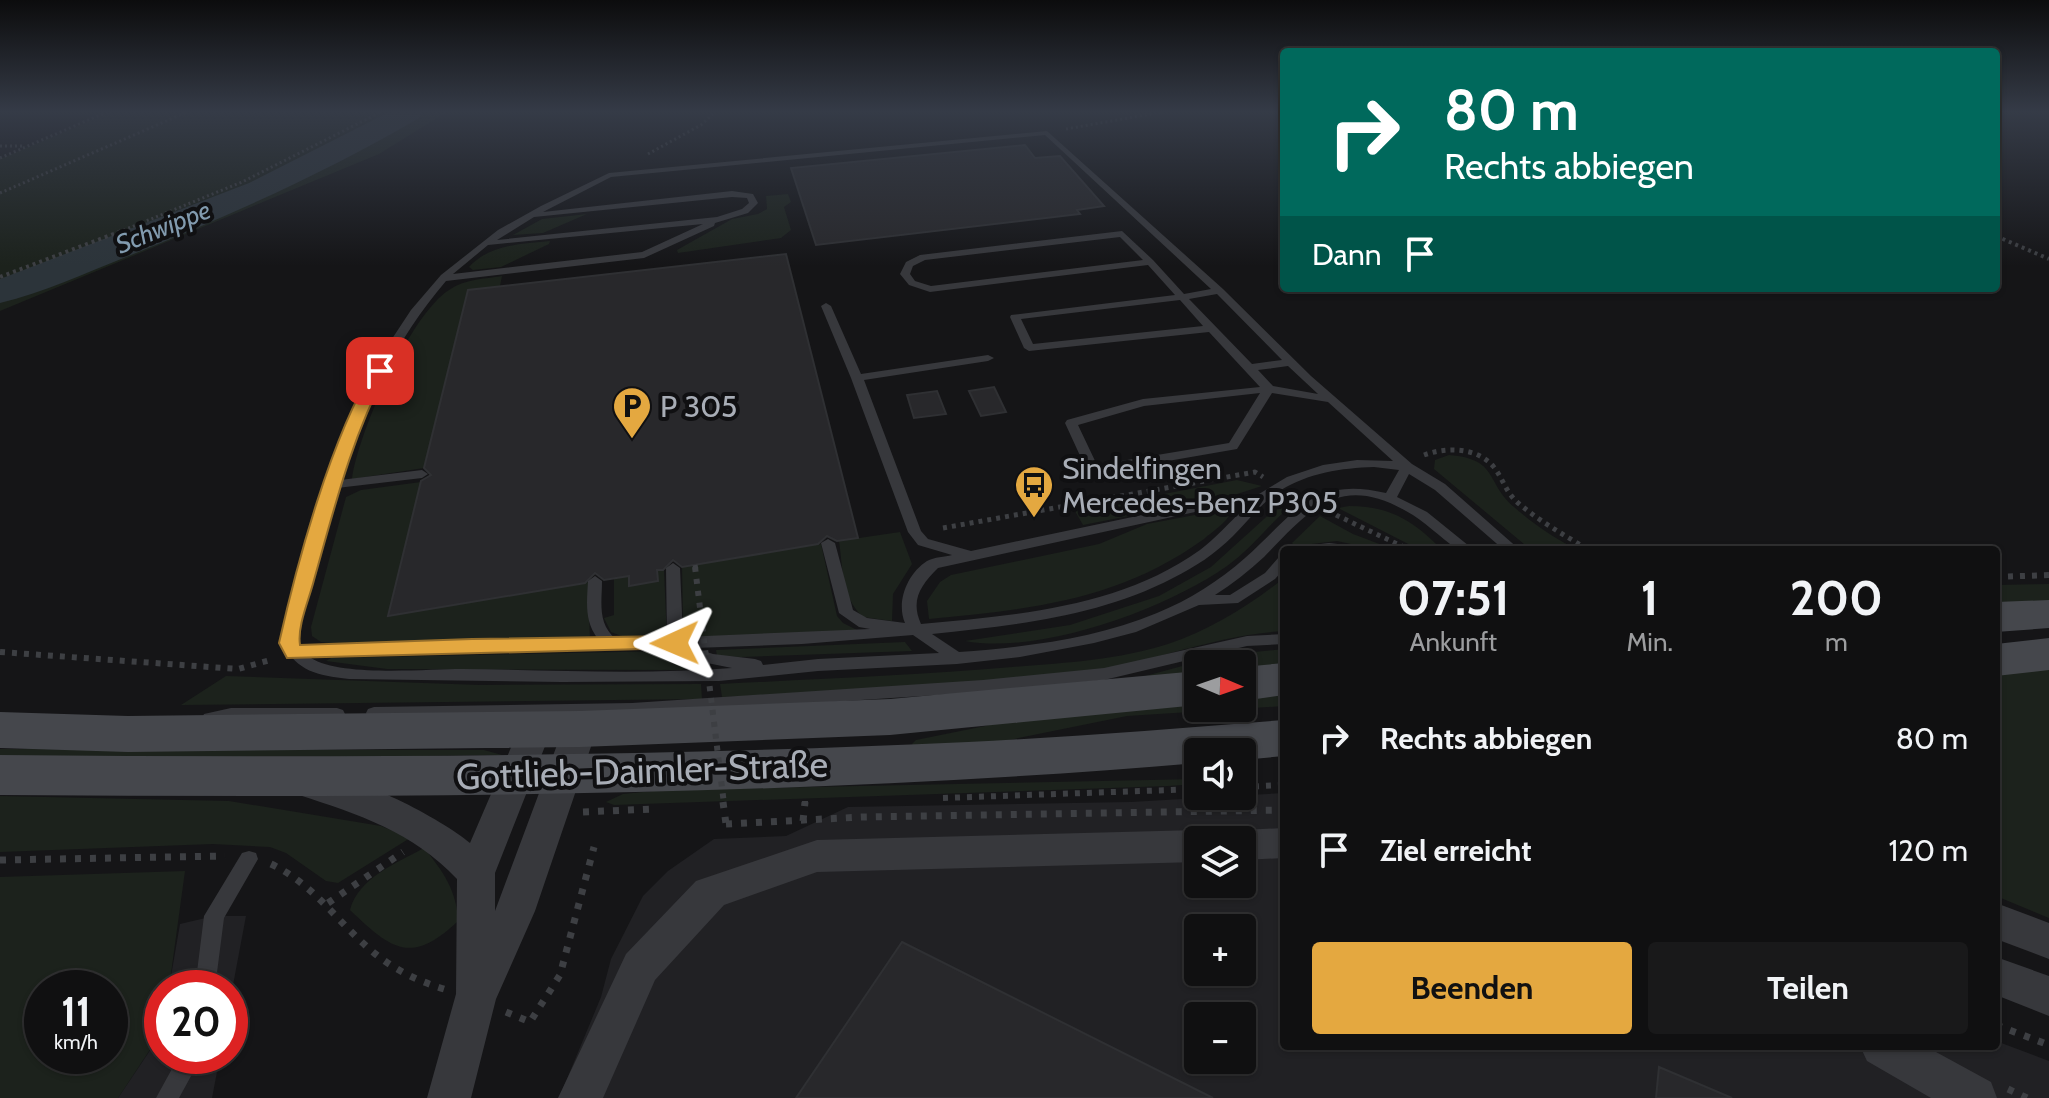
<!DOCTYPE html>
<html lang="de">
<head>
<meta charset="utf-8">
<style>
  body { margin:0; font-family:Cabin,sans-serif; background:#19191a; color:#f1f3f6; height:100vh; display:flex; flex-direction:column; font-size:30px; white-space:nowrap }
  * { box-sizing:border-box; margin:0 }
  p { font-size:26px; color:#9c9d9f }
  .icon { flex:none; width:44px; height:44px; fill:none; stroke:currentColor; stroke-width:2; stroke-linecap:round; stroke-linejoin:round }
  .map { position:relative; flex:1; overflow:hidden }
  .sheet { position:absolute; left:1280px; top:546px; width:720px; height:504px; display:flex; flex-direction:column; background:#101011; border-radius:8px; box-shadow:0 2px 6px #0004,0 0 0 2px #303031 }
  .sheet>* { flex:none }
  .banner { position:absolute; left:1280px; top:48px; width:720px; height:244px; border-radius:8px; box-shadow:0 2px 6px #0004,0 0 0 2px #303031; background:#00695c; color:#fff; overflow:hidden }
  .needle { width:52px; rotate:92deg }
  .tools { position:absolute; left:1184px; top:650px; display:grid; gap:16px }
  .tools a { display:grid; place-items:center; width:72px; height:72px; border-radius:8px; background:#101011; box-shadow:0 2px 6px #0004,0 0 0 2px #303031; font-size:40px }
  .speed { position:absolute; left:24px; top:970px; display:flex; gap:16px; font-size:40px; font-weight:700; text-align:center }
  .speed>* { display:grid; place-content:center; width:104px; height:104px; border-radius:50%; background:#101011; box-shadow:0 2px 6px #0004,0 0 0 2px #303031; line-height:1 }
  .speed small { font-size:20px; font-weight:400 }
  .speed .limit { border:12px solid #d22; background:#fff; color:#111 }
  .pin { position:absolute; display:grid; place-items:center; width:68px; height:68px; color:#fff; margin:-34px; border-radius:16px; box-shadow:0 4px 12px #0006 }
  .me { position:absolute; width:88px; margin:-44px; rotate:269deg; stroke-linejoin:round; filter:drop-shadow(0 0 6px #0008) }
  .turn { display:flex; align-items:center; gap:28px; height:168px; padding:0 32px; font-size:36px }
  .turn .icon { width:104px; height:104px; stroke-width:2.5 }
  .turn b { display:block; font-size:56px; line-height:68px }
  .then { display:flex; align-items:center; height:76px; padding:0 32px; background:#0003; gap:16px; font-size:30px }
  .eta { display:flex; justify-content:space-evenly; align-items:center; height:136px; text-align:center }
  .eta b { font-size:48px; font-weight:700; line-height:56px }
  .button { display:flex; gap:16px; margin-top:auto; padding:16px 32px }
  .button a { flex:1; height:92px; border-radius:8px; background:#e4a840; color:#111; font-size:32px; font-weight:700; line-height:92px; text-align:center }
  .button a+a { background:#19191a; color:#f1f3f6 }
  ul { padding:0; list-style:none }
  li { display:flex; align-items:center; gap:24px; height:112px; padding:0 32px }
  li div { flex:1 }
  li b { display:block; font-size:30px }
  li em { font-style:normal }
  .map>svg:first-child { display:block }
  .built { fill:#212124; fill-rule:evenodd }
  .green { fill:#1c221c; fill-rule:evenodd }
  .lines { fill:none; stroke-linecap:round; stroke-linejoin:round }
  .river { fill:#2c343a; fill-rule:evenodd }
  .building { fill:#28282b; stroke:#2f3033; stroke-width:2 }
  .path-far4 { stroke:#3d3f43; stroke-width:3; stroke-dasharray:2 3; stroke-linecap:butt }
  .path-far3 { stroke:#3d3f43; stroke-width:4; stroke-dasharray:3 4; stroke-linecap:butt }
  .path-far2 { stroke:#3d3f43; stroke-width:5; stroke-dasharray:4 5; stroke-linecap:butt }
  .path-far1 { stroke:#3d3f43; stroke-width:6; stroke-dasharray:5 7; stroke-linecap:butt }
  .path { stroke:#3d3f43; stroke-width:7; stroke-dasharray:6 9; stroke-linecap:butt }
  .service { fill:#37383c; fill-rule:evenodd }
  .minor { fill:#37383c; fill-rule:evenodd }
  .secondary { fill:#45474c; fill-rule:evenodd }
  .path-bridge-far2 { stroke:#3d3f43; stroke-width:5; stroke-dasharray:4 5; stroke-linecap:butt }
  .path-bridge-far1 { stroke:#3d3f43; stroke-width:6; stroke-dasharray:5 7; stroke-linecap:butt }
  .path-bridge { stroke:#3d3f43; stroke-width:7; stroke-dasharray:6 9; stroke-linecap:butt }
  .route { fill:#e4a840; stroke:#946d2a; stroke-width:2 }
  .labels { text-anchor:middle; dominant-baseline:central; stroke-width:8; stroke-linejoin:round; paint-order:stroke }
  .far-water-label { font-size:26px; font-style:italic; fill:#829baf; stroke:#101012 }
  .poi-label { font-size:30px; fill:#a8adb6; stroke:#101012; text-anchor:start }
  .near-street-label { font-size:36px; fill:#a8adb6; stroke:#101012 }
</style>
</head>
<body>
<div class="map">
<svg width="2049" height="1098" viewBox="0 0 2049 1098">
  <rect width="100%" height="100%" fill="#151517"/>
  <!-- built -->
  <path class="built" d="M1284,793V1046H1996V1041L2049,1061V1098H559L601,997L611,959L643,896L668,871L714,839L786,836L848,807L1131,802ZM1198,840H1242V884H1198ZM1198,928H1242V972H1198ZM1198,1016H1242V1060H1198Z
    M214,916H246L230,1001V988H169L180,924Z
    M162,1027V1056H220L212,1098H118L161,1034Z"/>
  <!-- green -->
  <path class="green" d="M111,112H447L379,154L0,311V159Z
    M788,194L791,202L784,207L791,230L781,238L678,253L677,250L732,219L758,214L767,209L766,196Z
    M587,214L543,233L513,235L542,219Z
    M550,241L549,244L501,267L473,270L469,267C490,244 521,244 550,241Z
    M502,276L500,286L468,290L424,468L352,479C358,433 410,315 449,290C465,279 484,279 502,276Z
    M1449,455C1499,459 1485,482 1514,507C1533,524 1556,539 1578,550H1533L1524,544L1434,469L1435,460Z
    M1237,480L1262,486L1231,496L1083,525L1075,511Z
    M421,482L388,615L588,582L590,640L350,646L321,642L312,636L311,627L346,497L361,490Z
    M1286,499L1294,503C1270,523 1252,548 1227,566C1166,609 1041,655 965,641L1070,625L1159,596L1211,567Z
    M1349,506C1390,506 1414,521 1442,550H1420L1338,508Z
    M1232,508C1231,520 1213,531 1204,539C1118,601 1031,609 929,619L927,601L940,582L951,575L1099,544L1147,524Z
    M1320,516L1353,534L1395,550H1379L1337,541L1295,546L1292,543Z
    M900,532L912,564L893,594L892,621L863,617C841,597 843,567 839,541Z
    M821,544L837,616L843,623L859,631L689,639L683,621L682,567Z
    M664,570L667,639L632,640L611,632L604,618L614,615V578L629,576L630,586L658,581L657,571Z
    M1284,578V631C1212,635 1146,665 1075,674C958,690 840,691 722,697L720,684C818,679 915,675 1012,667C1064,663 1118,660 1168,644C1210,630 1250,605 1284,578Z
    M2049,584V602L1996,604V585Z
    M905,642L912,651L741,657L717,656L716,650Z
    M1284,649V665L1242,670V664H1198V674L1138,678L1223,655Z
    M667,651L692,667L681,670L387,669L326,661L331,658Z
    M2049,668V918L1996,896V674Z
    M226,676L480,685L701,684L702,699L181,705Z
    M1284,694V706L1127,716L999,742L914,748L912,744L916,740L995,724L1198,704V708H1242V699Z
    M0,749L456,750H484L502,755L0,761Z
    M1198,779V784L1168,786L614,805L606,802L623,794L663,790Z
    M0,796L229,801L381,826L410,838L338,883L326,881L286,853L270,847L213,844L0,852Z
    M424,848C443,871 457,891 458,921C411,966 391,949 350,910C358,878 397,863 424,848Z
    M185,871L169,988H162L161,1033L118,1098H0V877ZM42,988H110V1056H42Z"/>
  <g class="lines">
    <!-- river -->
    <path class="river" d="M389,112H422L419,118C325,173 227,217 126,257C85,273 43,293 0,303V279L249,183Z"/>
  </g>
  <!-- building -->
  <path class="building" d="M1025,145L1035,158L1060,156L1104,206L1077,210L1080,214L816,245L791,168Z
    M786,254L858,538L837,541L827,536L818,544L682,567L673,560L663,570H657L658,581L629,586V576L604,580L595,573L585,583L388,616L421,481L431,475L424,468L468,290Z
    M994,387L1006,412L981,416L969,391Z
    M937,391L946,414L914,418L907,395Z
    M902,942L1213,1098H796Z
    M1659,1067L1732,1098H1656Z"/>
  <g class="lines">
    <!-- path-far4 -->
    <path class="path-far4" d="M1066,129L1162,112
      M0,146H23
      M648,154L701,125L715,112
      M0,158L107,112
      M0,193L187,112
      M119,232L242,182L381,112"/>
    <!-- path-far3 -->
    <path class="path-far3" d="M1996,236L2049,259
      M0,277L124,230"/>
    <!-- path-far2 -->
    <path class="path-far2" d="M1424,455C1446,447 1476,447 1493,466C1503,478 1505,491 1517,502C1539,521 1564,535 1589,550
      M1336,515L1410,550
      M943,528L1255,472L1263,477"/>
    <!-- path-far1 -->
    <path class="path-far1" d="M1996,577L2049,575
      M0,652L238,669L274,659
      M1242,787L1284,785
      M943,798L1198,789
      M805,804V801"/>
    <!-- path -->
    <path class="path" d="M583,812L653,809
      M803,821L805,802
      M726,824L863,817L1284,810
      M0,860L225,856
      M271,864C311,883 332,915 364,944C387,966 414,980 444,989
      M328,903L403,852
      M506,1012L530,1022L560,975L594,847
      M1996,1025L2049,1045
      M2008,1089L2027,1098"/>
    <!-- service -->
    <path class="service" d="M1047,131L1223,289L1311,376L1412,464L1445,484L1520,550H1504L1435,490L1409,474L1397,497L1427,512L1474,550C1468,550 1461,551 1456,548C1439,537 1425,521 1406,511C1338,472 1308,512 1264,557C1249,571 1232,584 1215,595H1230L1265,573L1279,557L1284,555V569L1275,579L1238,603L1199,605L1136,632L1094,643L1020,657L957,664L818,671L719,681L562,682L349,679C316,675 299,672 281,643L320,500L359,400L382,354L411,310L441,275L498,230L541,206L609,173ZM1045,135L1211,289L1184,294L1153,260L1122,231L920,255L906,262L900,274L909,285L930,292L1148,265L1175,295L1011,315L1010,317L1024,348L1029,351L1209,332L1260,387L1143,399L1067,420L1065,423L1088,473L1093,474L1237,449L1272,393L1328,402L1393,461L1357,460L1323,465L1287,477L1259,494L1218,499L971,551L928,539L921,531L864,380L988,361L994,358L988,355L861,374L831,306L826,303L821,306L851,378L908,532L918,545L952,555C945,557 934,557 927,561C907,574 896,602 905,623L867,618L853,610L835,543L828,539L821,543L839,613L859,627L870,629L683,637L680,568L673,563L666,568L667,638L616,639C597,624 602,602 602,581L595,576L588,581C587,602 584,621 598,639L300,647L297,643L319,550L337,488L422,478L428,474L422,470L340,480C366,404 394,342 446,281L644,258L714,226L715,223L748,213L758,203L753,194L732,191L543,212L611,177ZM732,197L747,198L749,203L742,209L717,217L497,240L534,217ZM703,224L642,252L453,274L488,245ZM1120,237L1143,260L931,286L915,281L910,274L913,266L925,260ZM1217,294L1282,360L1252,364L1189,299ZM1180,300L1203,326L1033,344L1021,319ZM1288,366L1318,394L1273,386L1258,370ZM1260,393L1229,443L1097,465L1078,425L1144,406ZM1374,467L1399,470L1386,493C1311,475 1293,516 1245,558C1219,581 1189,600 1157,613C1095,639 1025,647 959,652L932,634C1015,625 1098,617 1173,578C1195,567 1215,554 1233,536C1248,521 1262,502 1281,490C1309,473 1341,468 1374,467ZM1249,503C1233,519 1218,536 1200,550C1119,608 1016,615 921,624C910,600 921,585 938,568L1218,507ZM913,635L939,653L818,659L763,665L761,661L755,659L713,654L694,648L802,644ZM672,648L697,661L732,668C643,675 552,670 462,669C426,669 340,677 311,658Z
      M1329,543L1355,546L1362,550H1297L1304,546Z
      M1284,634V644L1247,646L1104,680L983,692L632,715L374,719L368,717L366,713L368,709L374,707L632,703L983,680L1104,668L1247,636Z
      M231,708H337L343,710L345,714L343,718L337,720H231L210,724L204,722L202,718L204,714Z
      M249,851L256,853L258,859L224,918L215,988H195L204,916L242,853Z
      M179,1056H202L179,1098H156Z"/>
    <!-- minor -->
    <path class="minor" d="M580,716L592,720L597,729L535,911L496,999L471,1098H427L456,994L457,879C413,832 358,814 299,795L293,785L299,775C337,763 439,817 470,843L522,722L534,718L546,722L551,731L495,873V911L563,729L568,720Z
      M1284,828V858L1242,860V840H1226L1229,834L1242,830Z
      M1198,830L1211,835L1214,840H1198V862L817,872L724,905L655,980L603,1098H558L626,954L696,881L817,840Z
      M1996,903L2049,923V959L1996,939Z
      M1996,957L2049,976V1016L1996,995Z
      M1860,1046H1925L1991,1082L1997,1098H1931L1867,1061Z"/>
    <!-- secondary -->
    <path class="secondary" d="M2049,600V628L1996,632V602Z
      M2049,638V670L1996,676V644Z
      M1284,663V695L1242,701V667Z
      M1198,671V705L890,735L580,747L128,752L0,748V712L128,716L580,711L890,699Z
      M1284,720V756L1242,760V752H1198V763C800,797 400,798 0,795V755C323,758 646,757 968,742C1074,737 1179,728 1284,720Z"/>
    <!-- path-bridge-far2 -->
    <path class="path-bridge-far2" d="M695,565L696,569"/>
    <!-- path-bridge-far1 -->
    <path class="path-bridge-far1" d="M695,567L724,804"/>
    <!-- path-bridge -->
    <path class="path-bridge" d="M723,802L726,824"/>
  </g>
  <!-- sky -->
  <linearGradient id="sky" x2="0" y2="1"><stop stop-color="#0c0c0d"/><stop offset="0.42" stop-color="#353b47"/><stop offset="1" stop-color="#353b47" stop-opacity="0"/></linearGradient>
  <rect width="2049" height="266" fill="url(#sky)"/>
  <!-- route -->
  <path class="route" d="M380,367L387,371C352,436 334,509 314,580C309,600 297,626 300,645L472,639L675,636L685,643L682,648L287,658L279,643C297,563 331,437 374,368Z"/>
  <!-- icons -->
  <defs>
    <symbol id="parking-pin" viewBox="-11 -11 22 30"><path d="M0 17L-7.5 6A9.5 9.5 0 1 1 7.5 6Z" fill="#e4a840" stroke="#101012"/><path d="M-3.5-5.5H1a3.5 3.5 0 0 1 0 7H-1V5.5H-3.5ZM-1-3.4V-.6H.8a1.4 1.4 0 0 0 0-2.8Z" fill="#111"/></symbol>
    <symbol id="bus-pin" viewBox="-11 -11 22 30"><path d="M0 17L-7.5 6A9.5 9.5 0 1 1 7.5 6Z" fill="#e4a840" stroke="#101012"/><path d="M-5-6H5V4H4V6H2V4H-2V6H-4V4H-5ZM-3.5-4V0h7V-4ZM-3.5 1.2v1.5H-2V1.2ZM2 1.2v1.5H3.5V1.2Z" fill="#111"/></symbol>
  </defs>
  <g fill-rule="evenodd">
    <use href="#parking-pin" x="610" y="384" width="44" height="60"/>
    <use href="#bus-pin" x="1012" y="463" width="44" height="60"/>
  </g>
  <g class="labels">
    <!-- far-water labels -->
    <g class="far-water-label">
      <text transform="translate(163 227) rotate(-22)">Schwippe</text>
    </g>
    <!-- poi labels -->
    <g class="poi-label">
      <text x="660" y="406">P 305</text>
      <text x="1062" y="468">Sindelfingen<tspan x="1062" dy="34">Mercedes-Benz P305</tspan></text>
    </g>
    <!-- near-street labels -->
    <g class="near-street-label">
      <text transform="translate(642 770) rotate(-2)">Gottlieb-Daimler-Straße</text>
    </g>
  </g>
</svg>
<div class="tools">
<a><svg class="needle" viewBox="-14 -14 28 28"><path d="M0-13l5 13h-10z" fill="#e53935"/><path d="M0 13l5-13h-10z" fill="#9c9d9f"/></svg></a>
<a><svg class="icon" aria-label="sound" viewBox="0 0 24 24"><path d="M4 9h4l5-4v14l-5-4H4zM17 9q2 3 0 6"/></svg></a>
<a><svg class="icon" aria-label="layers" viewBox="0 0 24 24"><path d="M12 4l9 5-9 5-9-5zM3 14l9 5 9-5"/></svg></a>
<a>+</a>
<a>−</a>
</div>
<div class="speed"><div>11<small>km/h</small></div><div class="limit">20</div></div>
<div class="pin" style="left:380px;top:371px;background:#d93025"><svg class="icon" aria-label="arrive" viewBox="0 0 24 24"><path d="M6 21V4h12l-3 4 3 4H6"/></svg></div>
<svg class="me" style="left:675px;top:643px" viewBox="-20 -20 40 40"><path d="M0-17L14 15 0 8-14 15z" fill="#e4a840" stroke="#fff" stroke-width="4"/></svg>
<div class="banner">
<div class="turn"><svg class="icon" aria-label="right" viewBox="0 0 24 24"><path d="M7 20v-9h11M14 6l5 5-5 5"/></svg><div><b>80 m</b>Rechts abbiegen</div></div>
<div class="then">Dann<svg class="icon" aria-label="arrive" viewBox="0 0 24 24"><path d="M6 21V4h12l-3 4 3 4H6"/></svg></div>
</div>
<section class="sheet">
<div class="eta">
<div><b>07:51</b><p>Ankunft</p></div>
<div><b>1</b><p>Min.</p></div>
<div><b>200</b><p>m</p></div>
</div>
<ul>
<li><svg class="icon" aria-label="right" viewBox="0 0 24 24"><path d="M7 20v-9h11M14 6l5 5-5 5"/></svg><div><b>Rechts abbiegen</b></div><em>80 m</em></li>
<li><svg class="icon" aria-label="arrive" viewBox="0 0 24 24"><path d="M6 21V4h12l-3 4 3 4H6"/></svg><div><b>Ziel erreicht</b></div><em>120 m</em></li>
</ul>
<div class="button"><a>Beenden</a><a>Teilen</a></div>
</section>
</div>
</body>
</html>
